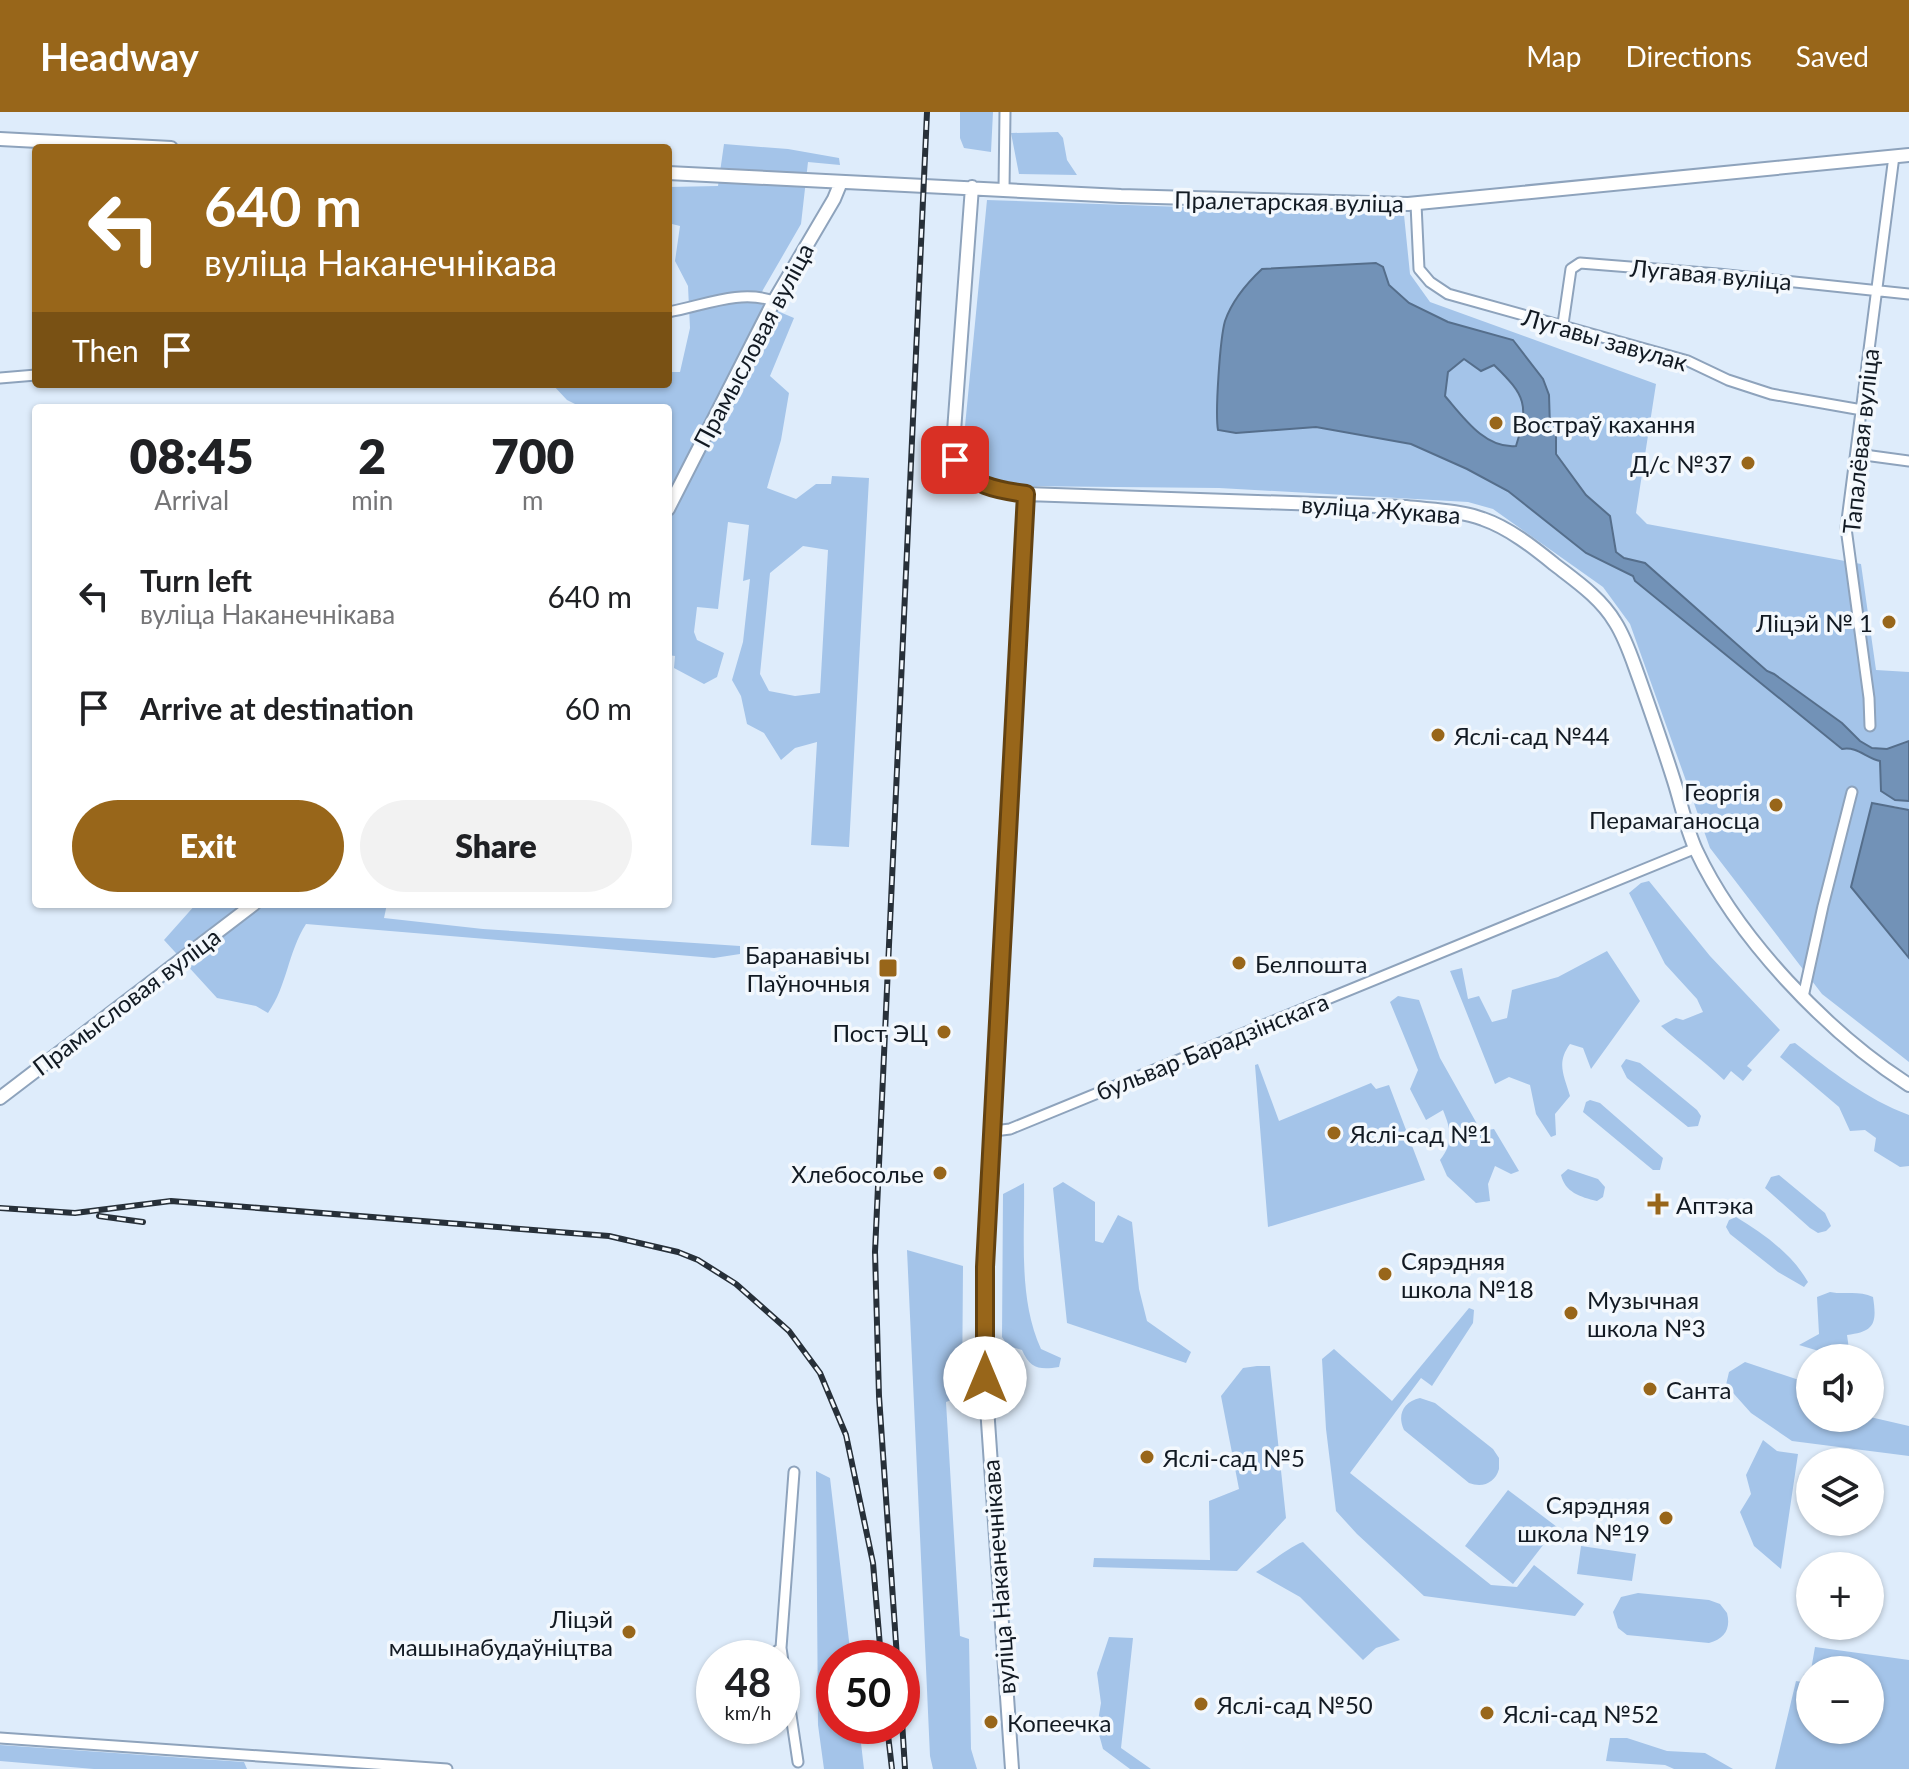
<!DOCTYPE html>
<html lang="en">
<head>
<meta charset="utf-8">
<style>
  body { margin:0; font-family:Lato,sans-serif; background:#f2f2f2; color:#202124; height:100vh; display:flex; flex-direction:column; font-size:30px; white-space:nowrap }
  * { box-sizing:border-box; margin:0 }
  p { font-size:26px; color:#757577 }
  .icon { flex:none; width:44px; height:44px; fill:none; stroke:currentColor; stroke-width:2; stroke-linecap:round; stroke-linejoin:round }
  .map { position:relative; flex:1; overflow:hidden }
  .drawer { position:absolute; left:32px; top:292px; width:640px; height:504px; display:flex; flex-direction:column; background:#fff; border-radius:8px; box-shadow:0 2px 6px #0004 }
  .drawer>* { flex:none }
  .top-card { position:absolute; left:32px; top:32px; width:640px; height:244px; border-radius:8px; box-shadow:0 2px 6px #0004; background:#98661a; color:#fff; overflow:hidden }
  .fabs { position:absolute; left:1796px; top:1232px; display:grid; gap:16px }
  .fabs a { display:grid; place-items:center; width:88px; height:88px; border-radius:50%; background:#fff; box-shadow:0 2px 6px #0004; font-size:40px }
  .speed { position:absolute; left:696px; top:1528px; display:flex; gap:16px; font-size:40px; font-weight:700; text-align:center }
  .speed>* { display:grid; place-content:center; width:104px; height:104px; border-radius:50%; background:#fff; box-shadow:0 2px 6px #0004; line-height:1 }
  .speed small { font-size:20px; font-weight:400 }
  .speed .limit { border:12px solid #d22; background:#fff; color:#111 }
  .pin { position:absolute; display:grid; place-items:center; width:68px; height:68px; color:#fff; margin:-34px; border-radius:16px; box-shadow:0 4px 12px #0006 }
  .me { position:absolute; width:88px; margin:-44px; rotate:0deg; stroke-linejoin:round; filter:drop-shadow(0 0 6px #0008) }
  .turn { display:flex; align-items:center; gap:28px; height:168px; padding:0 40px; font-size:36px }
  .turn .icon { width:104px; height:104px; stroke-width:2.5 }
  .turn b { display:block; font-size:56px; line-height:68px }
  .then { display:flex; align-items:center; height:76px; padding:0 40px; background:#0003; gap:16px; font-size:30px }
  .eta { display:flex; justify-content:space-evenly; align-items:center; height:136px; text-align:center }
  .eta b { font-size:48px; font-weight:800; line-height:56px }
  .primary-button { display:flex; gap:16px; margin-top:auto; padding:16px 40px }
  .primary-button a { flex:1; height:92px; border-radius:48px; background:#98661a; color:#fff; font-size:32px; font-weight:800; line-height:92px; text-align:center }
  .primary-button a+a { background:#f2f2f2; color:#202124 }
  ul { padding:0; list-style:none }
  li { display:flex; align-items:center; gap:24px; height:112px; padding:0 40px }
  li div { flex:1 }
  li b { display:block; font-size:30px }
  li em { font-style:normal }
  header { display:flex; align-items:center; gap:48px; box-sizing:border-box; height:112px; padding:0 40px; background:#98661a; color:#fff }
  header strong { font-size:38px }
  nav { display:flex; gap:44px; margin-inline-start:auto; font-size:28px }
  .map>svg:first-child { display:block }
  .green { fill:#a4c4e9; fill-rule:evenodd }
  .water { fill:#7292b7; stroke:#556e8b; stroke-width:2; fill-rule:evenodd }
  .lines { fill:none; stroke-linecap:round; stroke-linejoin:round }
  .street-casing { stroke:#8ea3bc; stroke-width:13 }
  .secondary-casing { stroke:#8ea3bc; stroke-width:16 }
  .street { stroke:#fff; stroke-width:9 }
  .secondary { stroke:#fff; stroke-width:12 }
  .rail-casing { stroke:#273039; stroke-width:6 }
  .rail { stroke:#f3f8fd; stroke-width:3; stroke-dasharray:9; stroke-linecap:butt }
  .route-casing { stroke:#634211; stroke-width:20 }
  .route { stroke:#98661a; stroke-width:14 }
  .poi-dot { fill:#98661a; stroke:#f3f8fd; stroke-width:3 }
  .labels { text-anchor:middle; dominant-baseline:central; stroke-width:7; stroke-linejoin:round; paint-order:stroke }
  .street-label { font-size:24px; fill:#121a23; stroke:#f3f8fd }
  .poi-label { font-size:24px; fill:#121a23; stroke:#f3f8fd; text-anchor:start }
</style>
</head>
<body>
<header>
<strong>Headway</strong>
<nav><a>Map</a><a>Directions</a><a>Saved</a></nav>
</header>
<div class="map">
<svg width="1909" height="1657" viewBox="0 0 1909 1657">
  <rect width="100%" height="100%" fill="#deecfb"/>
  <!-- green -->
  <path class="green" d="M960,0H993L991,40L964,36L960,26Z
    M1058,20L1063,26L1067,48L1077,63L1019,62L1011,21Z
    M724,32L788,37L839,46L840,53L808,50L801,112L756,190L794,206L770,264L789,281L781,328L767,376L796,387L816,372H831L832,364L869,366L849,735L811,733L817,630L795,636L781,648L764,621L747,612L741,584L732,568L743,530L750,467L743,469L749,413L728,410L718,497L697,495L694,520L697,528L724,541L717,565L704,572L674,556L675,544L668,543V296H583L567,288L552,272H668V260H680L690,216L688,174L675,149L680,114L668,111V75L718,74ZM803,434L828,438L820,581L795,584L769,579L760,562L770,461Z
    M987,88L1404,103L1410,162L1430,190L1656,272L1636,401L1647,412L1861,452L1876,558L1909,560V629L1887,637L1872,636L1860,629L1842,610L1774,562L1767,560L1645,451L1624,446L1616,439L1610,404L1586,383L1556,342L1557,330L1550,317L1549,283L1543,267L1513,228L1448,210L1409,191L1389,173L1383,155L1376,151L1291,155L1225,210L1217,314L1236,321L1316,315L1411,332L1467,357L1508,379L1586,441L1633,464L1841,637C1857,634 1866,646 1881,649L1895,688L1909,689V698L1893,694L1851,775L1909,846V950L1822,882L1710,736L1630,512L1603,475L1493,397L1468,390L1219,376L1008,374L985,366L962,345Z
    M1464,247L1494,253L1509,267L1524,292L1525,303L1516,334C1485,337 1463,305 1445,284L1448,260Z
    M1649,769L1710,844L1780,918L1747,954L1752,958L1743,969L1731,959L1724,968C1704,949 1681,933 1661,914L1676,906L1683,908L1703,900L1697,887L1665,852L1629,781L1641,771Z
    M196,792H387L384,806L483,817L740,834V842L714,846L306,812C288,840 287,874 268,901L256,894L217,886L164,828Z
    M1607,839L1640,889L1591,957L1583,936L1570,932C1556,951 1564,963 1570,984L1555,1002L1556,1023L1551,1025L1536,1002L1530,973L1509,965L1495,972L1450,859L1462,856L1468,887L1479,884L1492,910L1507,906L1512,878L1558,865Z
    M1398,884L1419,888L1440,946L1481,1019L1494,1017L1519,1059L1511,1062L1495,1054L1488,1072L1490,1089L1476,1091L1447,1064L1440,1048C1454,1030 1451,1018 1443,998L1426,1008L1410,977L1418,958L1390,890Z
    M1795,931C1831,959 1866,987 1909,1003V1054L1900,1055L1874,1039L1876,1026L1865,1018L1850,1019L1839,995L1780,945L1790,932Z
    M1626,947L1640,951L1697,998L1701,1004L1698,1014L1688,1015L1627,966L1621,954Z
    M1258,952L1279,1009L1371,971L1376,977L1389,973L1425,1068L1268,1115L1255,953Z
    M1590,988L1600,991L1663,1046L1660,1058H1653L1583,1000L1586,990Z
    M1568,1057L1598,1067L1605,1075L1603,1085L1597,1089C1580,1085 1565,1080 1561,1063Z
    M1779,1063L1825,1101L1831,1114L1826,1119L1818,1121L1810,1116L1765,1076L1771,1065Z
    M1063,1070L1095,1090V1129L1103,1131L1118,1103L1132,1110L1139,1177L1147,1209L1191,1240L1186,1251L1067,1211L1053,1076Z
    M1024,1071C1025,1125 1018,1187 1041,1237L1061,1246L1059,1255C1040,1258 1030,1257 1022,1238L1008,1234L1002,1225L1003,1082Z
    M1736,1105C1763,1121 1792,1142 1808,1170L1804,1175L1778,1160L1730,1122L1726,1115L1729,1108Z
    M907,1138L963,1154L962,1284L946,1290L960,1524L969,1527L971,1637L977,1657H933L930,1644Z
    M1830,1180C1845,1183 1859,1178 1873,1185C1877,1211 1875,1220 1847,1223L1849,1237L1857,1246H1832V1243L1799,1233L1819,1222L1817,1185Z
    M1469,1196L1474,1198L1473,1211L1432,1274L1421,1266L1350,1361L1491,1473L1517,1475L1534,1453L1584,1492L1575,1504L1424,1484L1357,1422L1336,1399L1326,1317L1322,1247L1334,1237L1392,1289Z
    M1745,1250L1808,1271L1810,1275V1306L1870,1305L1909,1314V1344L1792,1329L1751,1301L1726,1273L1729,1260Z
    M1257,1254H1270L1286,1406L1237,1459L1093,1455L1094,1446L1210,1448L1209,1389L1239,1377L1221,1284L1243,1256Z
    M1420,1286L1435,1291L1493,1337L1499,1346V1357C1495,1371 1483,1376 1469,1371L1404,1318C1397,1303 1403,1290 1420,1286Z
    M1763,1328L1777,1339L1798,1342L1781,1457L1754,1434L1740,1400L1751,1382L1746,1363Z
    M816,1359L830,1366L851,1546H834V1614H859L864,1657H824L818,1613Z
    M1508,1378L1557,1415L1513,1472L1465,1434Z
    M1303,1430L1400,1528L1376,1536L1363,1548L1300,1485L1256,1460C1269,1452 1290,1434 1303,1430Z
    M1581,1434L1636,1442L1632,1469L1577,1462Z
    M1638,1481L1709,1488L1720,1492L1727,1501C1731,1516 1725,1527 1709,1531L1627,1523L1618,1516L1613,1500L1621,1485Z
    M1109,1525L1133,1526L1121,1636L1151,1657H1130L1103,1637L1097,1615L1101,1591L1097,1561Z
    M1815,1535L1909,1548V1657H1775L1796,1569L1802,1570L1804,1562L1810,1563V1618H1870V1558H1811Z
    M1610,1626H1627L1667,1639L1705,1641L1733,1657H1674L1665,1653L1606,1649Z
    M0,1633L244,1650L247,1657H94L0,1649Z"/>
  <!-- water -->
  <path class="water" d="M1376,151L1383,155L1389,173L1409,191L1448,210L1513,228L1543,267L1549,283L1550,316L1556,323V342L1586,383L1610,404L1616,440L1624,446L1645,451L1767,559L1774,562L1842,611L1860,629L1872,636L1887,637L1909,629V689L1895,688L1881,679L1880,649C1866,646 1857,634 1842,637L1635,469L1633,464L1586,441L1508,379L1467,357L1411,332L1316,315L1236,321L1218,318C1215,300 1220,227 1225,209C1232,189 1247,171 1262,157ZM1464,247L1481,259L1494,253C1526,284 1529,293 1516,334C1485,337 1463,305 1445,284L1448,260Z
    M1872,691L1909,698V846L1851,775Z"/>
  <g class="lines">
    <defs>
      <path id="street" d="M1004,77L1005,0
        M1416,92L1419,157L1430,170L1448,182L1688,249L1728,268L1771,282L1862,298
        M668,200C703,194 739,177 774,189
        M1563,212L1571,157L1580,151L1718,162L1909,182
        M0,266L36,263
        M1857,342L1909,349
        M1870,614L1869,586L1846,416L1894,44
        M1803,885L1823,794L1852,680
        M994,1019L1010,1017L1696,736
        M781,1536L798,1650
        M768,1546L781,1536L794,1360
        M0,1626L447,1657"/>
      <path id="secondary" d="M0,27L171,36
        M668,61L1121,84L1408,92L1909,43
        M972,75L953,333C959,373 991,378 1026,382L1406,395C1431,398 1459,398 1483,407C1509,416 1533,435 1554,452C1576,469 1601,486 1615,510C1626,527 1632,547 1639,566C1651,600 1663,634 1674,669C1681,691 1686,716 1696,738C1737,826 1828,921 1909,973
        M668,397L774,189L834,87L841,70
        M0,986L254,792
        M1012,1657L985,1266V1155L1026,382"/>
    </defs>
    <!-- street casing -->
    <use href="#street" class="street-casing"/>
    <!-- secondary casing -->
    <use href="#secondary" class="secondary-casing"/>
    <!-- street -->
    <use href="#street" class="street"/>
    <!-- secondary -->
    <use href="#secondary" class="secondary"/>
    <defs>
      <path id="rail" d="M0,1096L75,1101L171,1089L609,1124L678,1140L698,1148L736,1172L789,1219L820,1261L846,1323L873,1451L881,1546
        M99,1104L143,1110
        M897,1546L879,1284L875,1140L927,0
        M902,1609L905,1657
        M887,1614L892,1657"/>
    </defs>
    <!-- rail casing -->
    <use href="#rail" class="rail-casing"/>
    <!-- rail -->
    <use href="#rail" class="rail"/>
  </g>
  <g class="lines">
    <defs>
      <path id="route" d="M955,348C972,374 996,378 1026,382L985,1155V1266"/>
    </defs>
    <!-- route casing -->
    <use href="#route" class="route-casing"/>
    <!-- route -->
    <use href="#route" class="route"/>
  </g>
  <!-- markers -->
  <g class="poi-dot">
    <circle cx="1496" cy="311" r="8"/>
    <circle cx="1748" cy="351" r="8"/>
    <circle cx="1889" cy="510" r="8"/>
    <circle cx="1438" cy="623" r="8"/>
    <circle cx="1776" cy="693" r="8"/>
    <circle cx="1239" cy="851" r="8"/>
    <rect x="878" y="846" width="20" height="20" rx="4"/>
    <circle cx="944" cy="920" r="8"/>
    <circle cx="1334" cy="1021" r="8"/>
    <circle cx="940" cy="1061" r="8"/>
    <path d="M1654 1080h8v8h8v8h-8v8h-8v-8h-8v-8h8z"/>
    <circle cx="1385" cy="1162" r="8"/>
    <circle cx="1571" cy="1201" r="8"/>
    <circle cx="1650" cy="1277" r="8"/>
    <circle cx="1147" cy="1345" r="8"/>
    <circle cx="1666" cy="1406" r="8"/>
    <circle cx="629" cy="1520" r="8"/>
    <circle cx="1201" cy="1592" r="8"/>
    <circle cx="1487" cy="1601" r="8"/>
    <circle cx="991" cy="1610" r="8"/>
  </g>
  <g class="labels">
    <!-- street labels -->
    <g class="street-label">
      <text transform="translate(1289 89) rotate(1)">Пралетарская вуліца</text>
      <text transform="translate(1711 162) rotate(5)">Лугавая вуліца</text>
      <text transform="translate(1605 227) rotate(16)">Лугавы завулак</text>
      <text transform="translate(753 233) rotate(-62)">Прамысловая вуліца</text>
      <text transform="translate(1860 329) rotate(-84)">Тапалёвая вуліца</text>
      <text transform="translate(1381 397) rotate(4)">вуліца Жукава</text>
      <text transform="translate(126 889) rotate(-37)">Прамысловая вуліца</text>
      <text transform="translate(1212 934) rotate(-22)">бульвар Барадзінскага</text>
      <text transform="translate(998 1465) rotate(-94)">вуліца Наканечнікава</text>
    </g>
    <!-- poi labels -->
    <g class="poi-label">
      <text x="1512" y="311">Востраў кахання</text>
      <text x="1732" y="351" text-anchor="end">Д/с №37</text>
      <text x="1873" y="510" text-anchor="end">Ліцэй № 1</text>
      <text x="1454" y="623">Яслі-сад №44</text>
      <text x="1760" y="679" text-anchor="end">Георгія<tspan x="1760" dy="28">Перамаганосца</tspan></text>
      <text x="870" y="842" text-anchor="end">Баранавічы<tspan x="870" dy="28">Паўночныя</tspan></text>
      <text x="1255" y="851">Белпошта</text>
      <text x="928" y="920" text-anchor="end">Пост ЭЦ</text>
      <text x="1350" y="1021">Яслі-сад №1</text>
      <text x="924" y="1061" text-anchor="end">Хлебосолье</text>
      <text x="1676" y="1092">Аптэка</text>
      <text x="1401" y="1148">Сярэдняя<tspan x="1401" dy="28">школа №18</tspan></text>
      <text x="1587" y="1187">Музычная<tspan x="1587" dy="28">школа №3</tspan></text>
      <text x="1666" y="1277">Санта</text>
      <text x="1163" y="1345">Яслі-сад №5</text>
      <text x="1650" y="1392" text-anchor="end">Сярэдняя<tspan x="1650" dy="28">школа №19</tspan></text>
      <text x="613" y="1506" text-anchor="end">Ліцэй<tspan x="613" dy="28">машынабудаўніцтва</tspan></text>
      <text x="1217" y="1592">Яслі-сад №50</text>
      <text x="1503" y="1601">Яслі-сад №52</text>
      <text x="1007" y="1610">Копеечка</text>
    </g>
  </g>
</svg>
<div class="fabs">
<a><svg class="icon" aria-label="sound" viewBox="0 0 24 24"><path d="M4 9h4l5-4v14l-5-4H4zM17 9q2 3 0 6"/></svg></a>
<a><svg class="icon" aria-label="layers" viewBox="0 0 24 24"><path d="M12 4l9 5-9 5-9-5zM3 14l9 5 9-5"/></svg></a>
<a>+</a>
<a>−</a>
</div>
<div class="speed"><div>48<small>km/h</small></div><div class="limit">50</div></div>
<div class="pin" style="left:955px;top:348px;background:#d93025"><svg class="icon" aria-label="arrive" viewBox="0 0 24 24"><path d="M6 21V4h12l-3 4 3 4H6"/></svg></div>
<svg class="me" style="left:985px;top:1266px" viewBox="-20 -20 40 40"><circle r="19" fill="#fff"/><path d="M0-13L10 11 0 6-10 11z" fill="#98661a"/></svg>
<div class="top-card">
<div class="turn"><svg class="icon" aria-label="left" viewBox="0 0 24 24"><path d="M17 20v-9H6M10 6l-5 5 5 5"/></svg><div><b>640 m</b>вуліца Наканечнікава</div></div>
<div class="then">Then<svg class="icon" aria-label="arrive" viewBox="0 0 24 24"><path d="M6 21V4h12l-3 4 3 4H6"/></svg></div>
</div>
<section class="drawer">
<div class="eta">
<div><b>08:45</b><p>Arrival</p></div>
<div><b>2</b><p>min</p></div>
<div><b>700</b><p>m</p></div>
</div>
<ul>
<li><svg class="icon" aria-label="left" viewBox="0 0 24 24"><path d="M17 20v-9H6M10 6l-5 5 5 5"/></svg><div><b>Turn left</b><p>вуліца Наканечнікава</p></div><em>640 m</em></li>
<li><svg class="icon" aria-label="arrive" viewBox="0 0 24 24"><path d="M6 21V4h12l-3 4 3 4H6"/></svg><div><b>Arrive at destination</b></div><em>60 m</em></li>
</ul>
<div class="primary-button"><a>Exit</a><a>Share</a></div>
</section>
</div>
</body>
</html>
